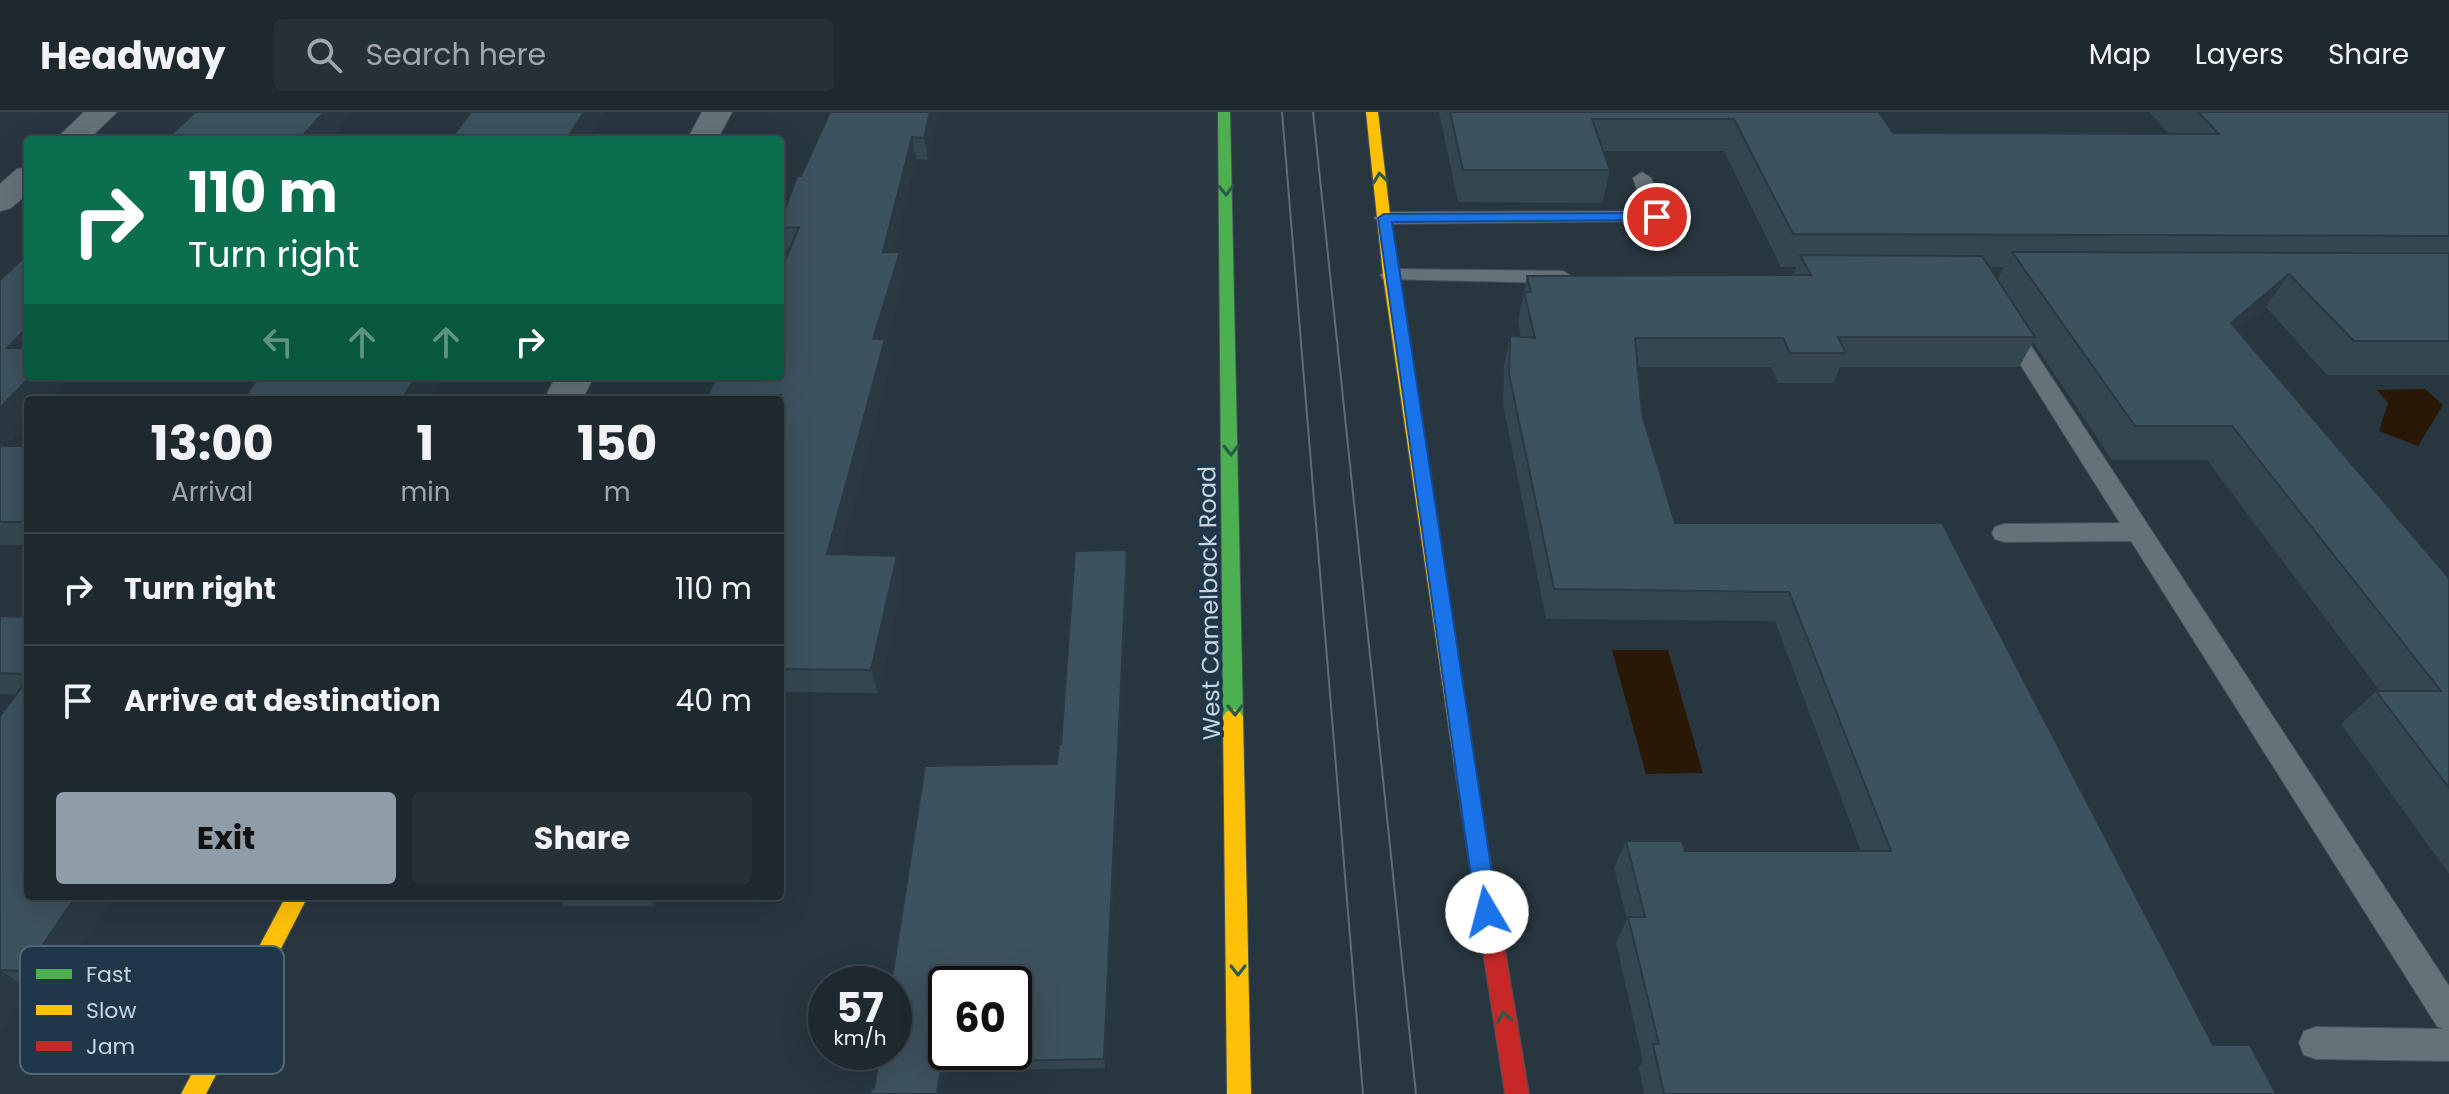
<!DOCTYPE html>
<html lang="en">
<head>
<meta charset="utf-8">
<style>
  body { margin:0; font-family:Poppins,sans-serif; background:#263037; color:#f1f3f6; height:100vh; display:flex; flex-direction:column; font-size:30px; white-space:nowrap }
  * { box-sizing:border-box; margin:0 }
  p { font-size:26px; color:#a1a6aa }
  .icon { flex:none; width:44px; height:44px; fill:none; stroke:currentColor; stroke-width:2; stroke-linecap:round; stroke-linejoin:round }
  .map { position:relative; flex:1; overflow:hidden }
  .drawer { position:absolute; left:24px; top:284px; width:760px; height:504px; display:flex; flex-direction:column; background:#1e282f; border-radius:8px; box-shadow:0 8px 32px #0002,0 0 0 2px #3c444b }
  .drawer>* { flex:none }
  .guide { position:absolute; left:24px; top:24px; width:760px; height:244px; border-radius:8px; box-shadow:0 8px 32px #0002,0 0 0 2px #3c444b; background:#0b6e4f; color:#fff; overflow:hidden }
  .speed { position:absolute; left:808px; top:854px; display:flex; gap:16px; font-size:40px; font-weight:700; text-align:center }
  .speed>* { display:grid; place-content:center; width:104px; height:104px; border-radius:50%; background:#1e282f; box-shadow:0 8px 32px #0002,0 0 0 2px #3c444b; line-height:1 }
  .speed small { font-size:20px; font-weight:400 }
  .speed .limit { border:4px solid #111; border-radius:12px; background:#fff; color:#111 }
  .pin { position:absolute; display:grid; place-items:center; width:68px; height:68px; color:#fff; margin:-34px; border:4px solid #fff; border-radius:50%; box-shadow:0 2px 8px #0007 }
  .me { position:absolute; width:88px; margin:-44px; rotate:352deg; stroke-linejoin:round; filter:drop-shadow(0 0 6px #0008) }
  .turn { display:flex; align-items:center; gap:28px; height:168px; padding:0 32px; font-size:36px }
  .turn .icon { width:104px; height:104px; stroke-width:2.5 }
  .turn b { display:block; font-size:56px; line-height:68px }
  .lanes { display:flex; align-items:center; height:76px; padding:0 32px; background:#0003; justify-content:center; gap:40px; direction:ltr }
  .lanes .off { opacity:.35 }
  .eta { display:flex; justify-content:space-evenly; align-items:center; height:136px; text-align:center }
  .eta b { font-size:48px; font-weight:700; line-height:56px }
  .primary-button { display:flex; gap:16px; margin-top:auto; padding:16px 32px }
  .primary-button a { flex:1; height:92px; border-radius:8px; background:#8f9da8; color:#111; font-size:32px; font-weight:700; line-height:92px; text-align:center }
  .primary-button a+a { background:#263037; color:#f1f3f6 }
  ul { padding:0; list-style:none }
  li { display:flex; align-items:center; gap:24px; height:112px; padding:0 32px; border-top:2px solid #3c444b }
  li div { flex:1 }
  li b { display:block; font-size:30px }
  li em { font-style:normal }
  header { display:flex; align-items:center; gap:48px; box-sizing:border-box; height:112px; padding:0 40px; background:#1e282f; border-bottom:2px solid #3c444b }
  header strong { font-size:38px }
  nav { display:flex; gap:44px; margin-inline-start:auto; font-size:28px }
  .search { width:560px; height:72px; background:#263037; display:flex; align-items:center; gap:20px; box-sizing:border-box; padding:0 28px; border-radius:8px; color:#a1a6aa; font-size:30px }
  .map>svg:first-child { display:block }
  .water { fill:#291806 }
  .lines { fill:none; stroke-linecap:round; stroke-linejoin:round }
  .lane-casing { stroke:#46525a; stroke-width:2 }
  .street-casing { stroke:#46525a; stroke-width:2 }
  .fast-casing { stroke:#46525a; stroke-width:2 }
  .slow-casing { stroke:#46525a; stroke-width:2 }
  .jam-casing { stroke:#46525a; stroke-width:2 }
  .lane { fill:#65727a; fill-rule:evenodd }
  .street { fill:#65727a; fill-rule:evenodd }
  .fast { fill:#4caf50; fill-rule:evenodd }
  .slow { fill:#ffc107; fill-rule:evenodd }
  .jam { fill:#c62828; fill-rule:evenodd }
  .tram { stroke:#616c74; stroke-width:2 }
  .wall { fill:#344751; fill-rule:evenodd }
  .shaded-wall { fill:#2a3942 }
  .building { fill:#3c525e; stroke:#2a3942; stroke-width:2; fill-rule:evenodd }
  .oneway { stroke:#2c5b4b }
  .route { fill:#1a73e8; stroke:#114b97; stroke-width:2 }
  .labels { text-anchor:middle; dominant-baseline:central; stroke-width:8; stroke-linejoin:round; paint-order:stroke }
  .street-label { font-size:24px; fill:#c7d5e0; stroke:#1e3749 }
  .key { fill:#1e3749; stroke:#516676; stroke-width:2 }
  .key-label { font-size:22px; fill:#c7d5e0 }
</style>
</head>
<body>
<header>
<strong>Headway</strong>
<div class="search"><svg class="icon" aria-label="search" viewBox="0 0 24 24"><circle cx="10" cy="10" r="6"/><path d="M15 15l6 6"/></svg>Search here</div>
<nav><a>Map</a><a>Layers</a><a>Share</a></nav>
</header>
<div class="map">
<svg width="2449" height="982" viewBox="0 0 2449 982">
  <rect width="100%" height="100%" fill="#28363f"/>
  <!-- water -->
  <path class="water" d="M2425,277L2443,293L2418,334L2379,319L2388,291L2377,278Z
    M1612,538H1668L1703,661L1646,662Z"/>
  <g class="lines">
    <defs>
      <path id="lane" d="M1642,60L1651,66L1667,105L1664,109L1384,112L1374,106L1384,100L1645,99L1633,66Z
        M1390,157L1563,159L1573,165L1563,171L1383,167L1380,163Z
        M2007,208L2018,214L2449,874V949L2316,947L2304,943L2299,931L2304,919L2316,915L2443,917L2437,914L2131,429L2004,430L1995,427L1992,421L1995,415L2004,412L2120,411L1996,214Z"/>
      <path id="street" d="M84,0H117L88,28H55Z
        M702,0H732L717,28H687Z
        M28,55V81L11,96L0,99V72L17,57Z
        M556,264H594L582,288H544Z"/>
      <path id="fast" d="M1218,0H1230L1243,605L1240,610L1233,613L1226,610L1223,605Z"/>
      <path id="slow" d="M1366,0H1378L1397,163L1474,651L1471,657L1464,659L1457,657L1454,651L1383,163Z
        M1233,597L1240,600L1243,605L1251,982H1227L1223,605L1226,600Z
        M286,784H308L206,982H181Z"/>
      <path id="jam" d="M1464,643L1471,645L1474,651L1529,982H1505L1454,651L1457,645Z"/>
    </defs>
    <!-- lane casing -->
    <use href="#lane" class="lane-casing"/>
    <!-- street casing -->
    <use href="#street" class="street-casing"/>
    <!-- fast casing -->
    <use href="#fast" class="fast-casing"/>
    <!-- slow casing -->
    <use href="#slow" class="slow-casing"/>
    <!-- jam casing -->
    <use href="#jam" class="jam-casing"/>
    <!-- lane -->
    <use href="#lane" class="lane"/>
    <!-- street -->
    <use href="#street" class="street"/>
    <!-- fast -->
    <use href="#fast" class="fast"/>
    <!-- slow -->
    <use href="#slow" class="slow"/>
    <!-- jam -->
    <use href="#jam" class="jam"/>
    <!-- tram -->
    <path class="tram" d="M1282,0L1363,982
      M1313,0L1416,982"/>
  </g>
  <!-- wall -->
  <path class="wall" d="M939,0L928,48L916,47L893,140L905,163L886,228L891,250L840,443L903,467L878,581L780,580V288H708L707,285L780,264L790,138H785L780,121V112L801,64Z
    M1439,0H1879L1893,21L2169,22L2149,0H2449V263H2327L2266,195L2238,219L2449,466V762L2341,612L2376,579H2380L2207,348H2112L2033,230L2019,255H1840L1834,271H1778L1771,255H1638L1642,302L1675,411H1942L2213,933L2276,982H1644L1639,956L1643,949L1616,831L1627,807L1614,756L1626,729L1685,739H1861L1775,509L1546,507L1503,292L1504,253L1510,224L1521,225L1518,210L1527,164L1793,163L1796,155H1781L1724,39H1603L1610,58L1602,91L1458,90ZM1989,155H2004L1997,168Z
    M0,168L28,264H71L48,288H28V310L6,334H28V433H0Z
    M1127,438L1128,449L1105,956L945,959L942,982H870L1057,652Z
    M28,494V784L53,878L28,877L0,919V604L16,583L0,582V504L20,505Z
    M556,784H658L655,794H564Z"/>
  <!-- shaded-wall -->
  <path class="shaded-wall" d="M324,0H354L330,28H299Z
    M584,0H604L588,28H566Z
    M930,0H939L928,48L924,26Z
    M912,25L916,47L888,162L883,140Z
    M900,140L905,163L886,228L891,250L834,466L827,442L873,227Z
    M2289,162L2266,195L2208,245L2231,211Z
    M28,215V256L7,236Z
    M31,264H71L48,288H28V310L6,334L0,354V296Z
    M417,264H444L429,288H401Z
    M1127,438L1128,449L1105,956L1104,947Z
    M897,444L903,467L878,581L871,558Z
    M76,784H115L53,878L25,859Z
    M649,784H658L655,794Z
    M0,858L28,877L0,919Z
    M942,950L945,959L942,982H937Z"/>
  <!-- building -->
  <path class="building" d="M195,0H324L299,28H166Z
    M471,0H584L566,28H450Z
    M830,0H930L924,26L912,25L883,140H900L873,227H885L827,442L897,444L871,558L780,557L779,288L781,283L707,285L717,264H780V161L799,115L780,116V112L797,64H801Z
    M1450,0H1879L1893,21L2219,22L2198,0H2449V124L1793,122L1734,7H1592L1610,58H1463Z
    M2012,140L2449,141V229H2354L2289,162L2231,211L2449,466V676L2376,579H2441L2232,314H2135Z
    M28,142V215L7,236H28V264H31L0,296V168Z
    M1800,143L1982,144L2035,225H1838L1846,241H1790L1783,226H1635L1642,302L1675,411H1942L2213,933H2250L2276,982H1664L1653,932H1659L1628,805H1645L1626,729H1682L1685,739H1891L1789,480L1554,477L1509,262L1510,224L1535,226L1524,180H1531L1527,164L1811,163Z
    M260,264H417L401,288H242Z
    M0,334H28V410H0Z
    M1127,438L1104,947L942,950L937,982H870L871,977H874L880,940H894V872H891L925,654L1057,652L1059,632H1061L1075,439ZM946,872H1014V940H946Z
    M28,494V562L0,561V504L20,505Z
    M28,567V784H76L25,859L0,858V604Z"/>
  <!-- one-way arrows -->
  <defs><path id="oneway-chevron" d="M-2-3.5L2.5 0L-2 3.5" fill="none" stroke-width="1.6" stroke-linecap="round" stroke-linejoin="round" transform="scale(2)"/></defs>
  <g class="oneway">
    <use href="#oneway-chevron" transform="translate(1380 66) rotate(-97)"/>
    <use href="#oneway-chevron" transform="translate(1226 78) rotate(89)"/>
    <use href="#oneway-chevron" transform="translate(1231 338) rotate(89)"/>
    <use href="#oneway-chevron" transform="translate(1235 598) rotate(89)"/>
    <use href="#oneway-chevron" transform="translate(1238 858) rotate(90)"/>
    <use href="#oneway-chevron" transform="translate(1504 905) rotate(-100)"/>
  </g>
  <!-- route -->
  <path class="route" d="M1657,101L1664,105L1662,108L1392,110L1498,800L1494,807L1487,809L1479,807L1476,800L1378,106L1384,102Z"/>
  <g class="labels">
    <!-- street labels -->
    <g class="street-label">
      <text transform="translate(1209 491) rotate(-91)">West Camelback Road</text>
    </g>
  </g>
  <!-- legend -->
  <rect x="20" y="834" width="264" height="128" rx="12" class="key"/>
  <rect x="36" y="857" width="36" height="10" fill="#4caf50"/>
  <rect x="36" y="893" width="36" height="10" fill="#ffc107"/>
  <rect x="36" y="929" width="36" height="10" fill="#c62828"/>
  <g class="key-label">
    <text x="86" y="870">Fast</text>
    <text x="86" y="906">Slow</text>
    <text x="86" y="942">Jam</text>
  </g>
</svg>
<div class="speed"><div>57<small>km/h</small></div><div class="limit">60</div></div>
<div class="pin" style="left:1657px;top:105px;background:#d93025"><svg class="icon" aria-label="arrive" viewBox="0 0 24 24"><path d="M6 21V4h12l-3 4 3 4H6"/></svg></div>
<svg class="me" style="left:1487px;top:800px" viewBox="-20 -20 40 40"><circle r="19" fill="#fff"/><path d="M0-13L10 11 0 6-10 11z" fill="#1a73e8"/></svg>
<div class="guide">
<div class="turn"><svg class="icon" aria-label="right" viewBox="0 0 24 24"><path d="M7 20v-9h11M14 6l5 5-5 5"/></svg><div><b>110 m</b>Turn right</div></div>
<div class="lanes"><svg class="icon off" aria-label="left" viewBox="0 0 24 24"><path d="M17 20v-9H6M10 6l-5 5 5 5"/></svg><svg class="icon off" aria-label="ahead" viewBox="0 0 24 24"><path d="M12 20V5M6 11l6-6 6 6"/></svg><svg class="icon off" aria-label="ahead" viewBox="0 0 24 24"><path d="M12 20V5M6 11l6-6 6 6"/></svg><svg class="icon" aria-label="right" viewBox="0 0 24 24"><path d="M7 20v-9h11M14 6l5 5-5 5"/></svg></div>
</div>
<section class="drawer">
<div class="eta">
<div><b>13:00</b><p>Arrival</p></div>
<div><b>1</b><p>min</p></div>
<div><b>150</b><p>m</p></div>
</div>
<ul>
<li><svg class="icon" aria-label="right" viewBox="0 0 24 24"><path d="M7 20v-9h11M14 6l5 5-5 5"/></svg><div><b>Turn right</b></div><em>110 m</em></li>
<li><svg class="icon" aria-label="arrive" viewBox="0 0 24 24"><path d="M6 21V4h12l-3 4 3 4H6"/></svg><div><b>Arrive at destination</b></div><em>40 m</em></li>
</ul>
<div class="primary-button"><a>Exit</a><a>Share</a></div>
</section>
</div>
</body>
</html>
